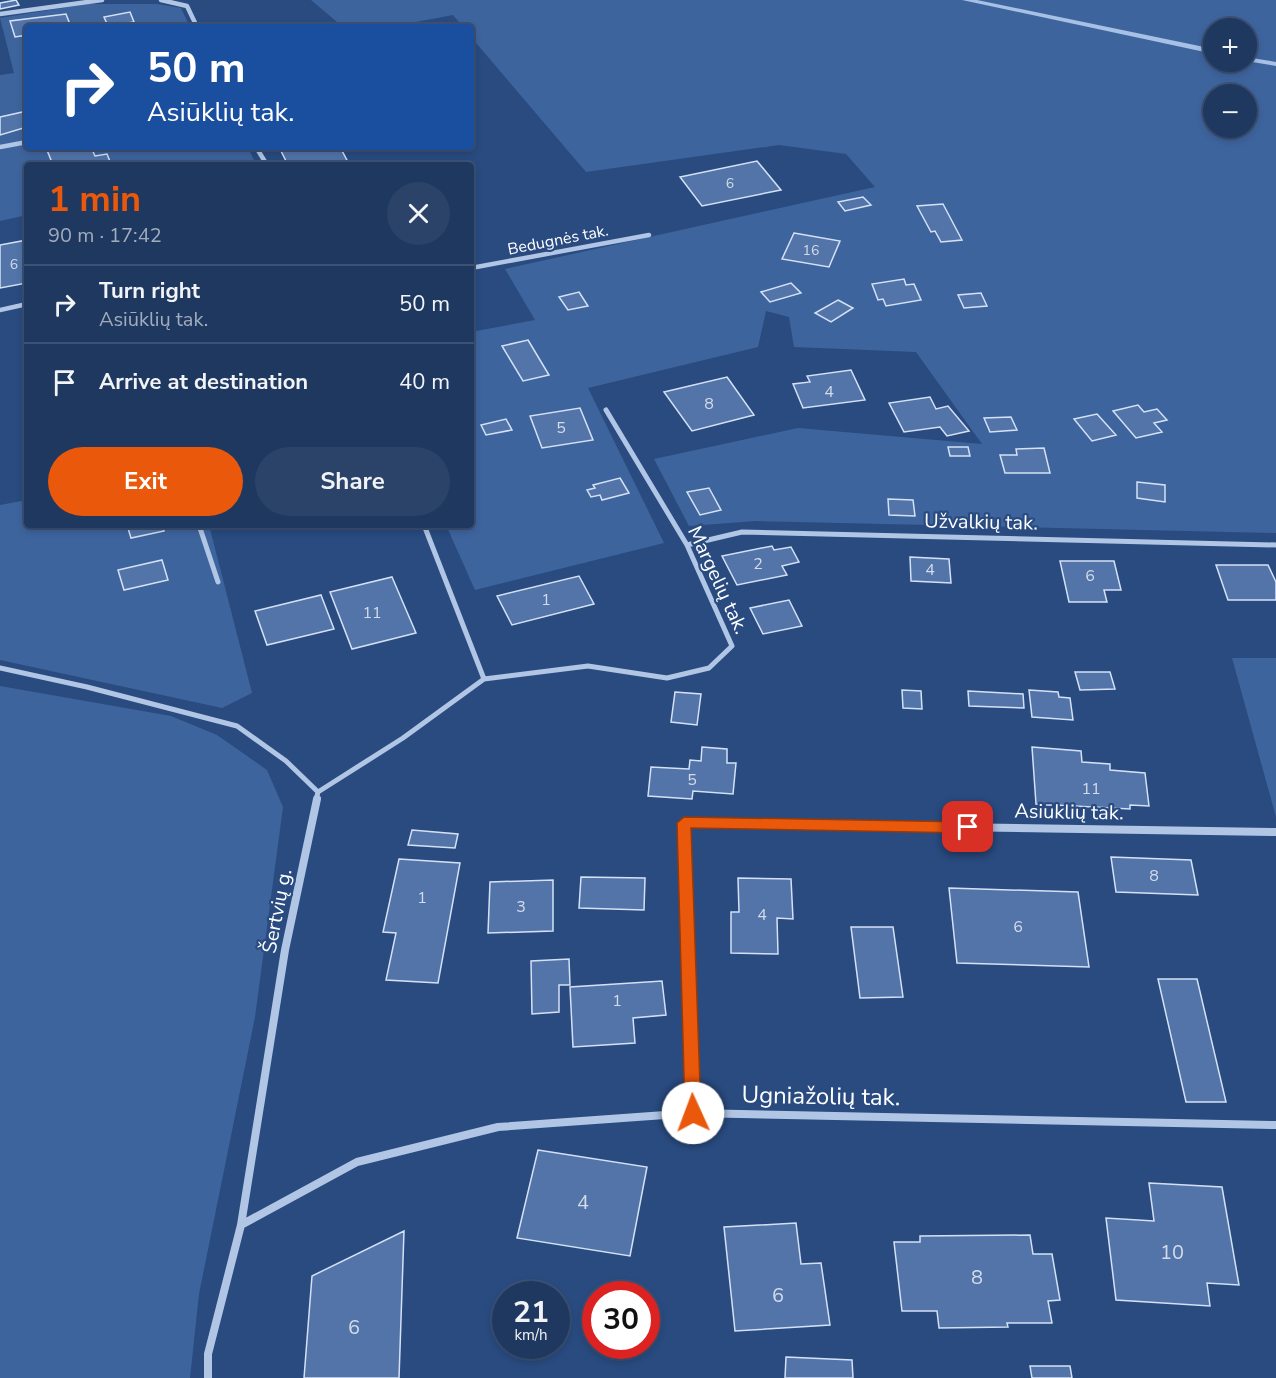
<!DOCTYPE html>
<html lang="en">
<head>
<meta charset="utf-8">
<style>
  body { margin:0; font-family:"Nunito Sans",sans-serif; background:#2c4369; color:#f1f3f6; height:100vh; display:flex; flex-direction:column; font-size:22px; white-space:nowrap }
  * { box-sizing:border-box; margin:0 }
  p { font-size:20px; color:#a1acbd }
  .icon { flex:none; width:33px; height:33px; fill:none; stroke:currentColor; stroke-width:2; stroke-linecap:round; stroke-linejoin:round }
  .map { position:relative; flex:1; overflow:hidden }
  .drawer { position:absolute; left:24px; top:162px; width:450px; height:366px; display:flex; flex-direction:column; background:#1f3860; border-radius:6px; box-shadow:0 3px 9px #0003,0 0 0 2px #3c5275 }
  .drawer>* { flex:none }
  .top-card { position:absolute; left:24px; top:24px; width:450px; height:126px; border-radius:6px; box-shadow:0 3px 9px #0003,0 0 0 2px #3c5275; background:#1a4fa0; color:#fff; overflow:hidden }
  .buttons { position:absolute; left:1203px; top:18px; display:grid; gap:12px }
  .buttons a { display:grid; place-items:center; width:54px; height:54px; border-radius:50%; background:#1f3860; box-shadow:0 3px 9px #0003,0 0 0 2px #3c5275; font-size:30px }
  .speed { position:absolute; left:492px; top:1281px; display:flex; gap:12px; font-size:30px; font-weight:700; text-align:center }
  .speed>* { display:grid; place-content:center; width:78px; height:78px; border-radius:50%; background:#1f3860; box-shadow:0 3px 9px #0003,0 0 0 2px #3c5275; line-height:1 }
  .speed small { font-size:15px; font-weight:400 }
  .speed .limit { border:9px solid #d22; background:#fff; color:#111 }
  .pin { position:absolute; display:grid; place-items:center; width:51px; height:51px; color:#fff; margin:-26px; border-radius:12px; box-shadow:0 3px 9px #0006 }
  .me { position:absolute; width:66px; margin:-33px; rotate:358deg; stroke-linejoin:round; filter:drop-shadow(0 0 4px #0008) }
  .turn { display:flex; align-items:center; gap:21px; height:126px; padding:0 24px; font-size:27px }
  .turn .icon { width:78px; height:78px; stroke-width:2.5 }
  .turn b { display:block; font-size:42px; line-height:51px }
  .round { display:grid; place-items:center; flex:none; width:63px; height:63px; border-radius:32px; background:#2c4369 }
  .headline { display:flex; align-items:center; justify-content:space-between; height:102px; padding:0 24px }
  h1 { font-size:36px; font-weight:700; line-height:45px; color:#ea580c }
  .cta { display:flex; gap:12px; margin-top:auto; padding:12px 24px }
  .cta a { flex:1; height:69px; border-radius:36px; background:#ea580c; color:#fff; font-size:24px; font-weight:700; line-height:69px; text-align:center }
  .cta a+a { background:#2c4369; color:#f1f3f6 }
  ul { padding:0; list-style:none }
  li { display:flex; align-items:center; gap:18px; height:78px; padding:0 24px; border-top:2px solid #3c5275 }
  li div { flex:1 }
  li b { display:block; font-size:22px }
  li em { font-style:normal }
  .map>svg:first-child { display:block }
  .green { fill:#3e649e; fill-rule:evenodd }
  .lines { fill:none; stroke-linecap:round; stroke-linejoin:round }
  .stream { fill:#a6c0e6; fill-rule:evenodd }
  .building { fill:#5274a9; stroke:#d4e1f5; stroke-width:1.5 }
  .minor-far2 { stroke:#b1c6e5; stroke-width:4.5 }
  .minor-far1 { stroke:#b1c6e5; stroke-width:5 }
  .minor { stroke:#b1c6e5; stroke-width:8 }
  .route { fill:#ea580c; stroke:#983908; stroke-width:1.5 }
  .labels { text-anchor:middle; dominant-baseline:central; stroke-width:4.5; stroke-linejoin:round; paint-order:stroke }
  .far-number-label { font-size:14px; fill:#d4dcea }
  .far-street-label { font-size:16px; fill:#fff; stroke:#294b80 }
  .number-label { font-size:16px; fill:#d4dcea }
  .street-label { font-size:20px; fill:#fff; stroke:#294b80 }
  .near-number-label { font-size:20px; fill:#d4dcea }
  .near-street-label { font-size:24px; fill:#fff; stroke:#294b80 }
</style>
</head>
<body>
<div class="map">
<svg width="1276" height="1378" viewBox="0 0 1276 1378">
  <rect width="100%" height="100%" fill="#294b80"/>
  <!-- green -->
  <path class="green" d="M311,0H1276V533L756,521L689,526L654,459L798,428L982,444L916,352L794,347L789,317L766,311L758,347L588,388L664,543L475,590L446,525H471V332L535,320L505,269L875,187L846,154L779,145L586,172L471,37V27H463L453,15L389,27H343ZM1214,28H1246V62H1214ZM1214,94H1246V128H1214Z
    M87,4H157L181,8L190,27H27V147H248L256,165H27V215L0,221V75L14,73L0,18Z
    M27,500V525H209L252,693L222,708L0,660V505Z
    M1232,658H1276V817Z
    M0,686L171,716L217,735L267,770L283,807L255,1017L199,1294L190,1378H0Z"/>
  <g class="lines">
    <!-- stream -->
    <path class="stream" d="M962,0H977L1214,49V54Z
      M1246,57L1276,62V66L1246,61Z"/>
  </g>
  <!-- building -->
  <path class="building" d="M16,0L19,5L0,9V3Z
    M130,12L134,22L108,26L104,17Z
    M66,14L71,27H27V35L15,37L10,21Z
    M27,111V127L0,135V117Z
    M65,147H91L95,156L107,154L111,164L53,165L47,150Z
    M279,147H340L349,164L288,165Z
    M757,161L781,190L702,206L680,177Z
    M863,197L871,205L845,211L838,202Z
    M943,204L962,240L941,242L935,231L931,232L917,206Z
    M794,233L840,241L829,267L782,259Z
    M27,240V283L0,288V245Z
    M904,279L906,285L914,284L921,300L886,306L883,299L878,300L872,284Z
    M791,283L801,293L770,302L761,292Z
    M579,292L588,306L568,310L559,297Z
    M981,293L987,306L964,308L958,295Z
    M838,300L853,308L831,322L815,313Z
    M528,340L549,375L523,381L502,346Z
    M851,370L865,400L803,408L793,384L810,382L807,376Z
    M727,377L754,415L692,431L664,392Z
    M930,397L936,409L948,406L969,431L947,436L940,427L904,432L889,403Z
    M1138,405L1144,412L1157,409L1167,420L1154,423L1162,432L1136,438L1113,411Z
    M580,408L593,440L542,448L530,416Z
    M1097,414L1116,435L1092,441L1074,419Z
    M1011,417L1017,430L990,432L984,418Z
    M506,419L512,430L486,435L481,425Z
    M948,447H968L970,456H950Z
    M1044,448L1050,473H1005L1000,455H1017L1016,449Z
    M620,478L629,493L602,500L600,495L591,497L587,490L595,488L593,485Z
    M1137,482L1165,485V502L1137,498Z
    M709,488L721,510L700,515L687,492Z
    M888,499L913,500L915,516L889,515Z
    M127,525H162L164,531L131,538Z
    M772,546L774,550L791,547L799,562L782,566L787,575L737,585L722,556Z
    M910,557L949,559L951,583L911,581Z
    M162,560L168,580L124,590L118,570Z
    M1060,561H1114L1121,590H1104L1107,602H1069Z
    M1216,565H1268L1276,582V600H1228Z
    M579,576L594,604L512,625L497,596Z
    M392,577L416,633L352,649L330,592Z
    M321,595L334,629L267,645L255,611Z
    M789,600L802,626L763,634L750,608Z
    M1075,672H1110L1115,689L1080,690Z
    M902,690L921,691L922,709L903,708Z
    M1029,690L1058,692L1059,697L1070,698L1073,720L1032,717Z
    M968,691L1023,694L1024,708L969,706Z
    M675,692L701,694L697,725L671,722Z
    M702,747L727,749V763H736L733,794L693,791L692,799L648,796L651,767L689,769L690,760L701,761Z
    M1032,747L1081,751L1082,762L1110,764V770L1145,773L1149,806L1130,805V809L1036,804Z
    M412,830L458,834L455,848L408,845Z
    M1111,857L1191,860L1198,895L1116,892Z
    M399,859L460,863L438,983L386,980L396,933L383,932Z
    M581,877L645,878L644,910L579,908Z
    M738,878L791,879L793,919L777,918L778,954L731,953V912H739Z
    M553,880V931L488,933L490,882Z
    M949,888L1078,892L1089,967L957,963Z
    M851,927H893L903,997L860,998Z
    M569,959L570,985H559V1012L532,1014L531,961Z
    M1158,979H1197L1226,1102H1186Z
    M662,981L666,1015L633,1018L635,1043L573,1047L570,987Z
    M538,1150L647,1167L630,1256L517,1238Z
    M1149,1183L1222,1187L1239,1285L1207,1283L1210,1306L1116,1300L1106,1218L1154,1221Z
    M796,1223L801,1264L821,1263L830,1325L735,1331L724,1227Z
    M404,1231L399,1378H304L312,1276Z
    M1030,1235L1033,1254H1052L1060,1300L1048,1301L1052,1323H1007L1008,1327L939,1328L937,1311H902L894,1242H920V1236Z
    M786,1357L852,1360L853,1378H785Z
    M1030,1366H1070L1072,1378H1032Z"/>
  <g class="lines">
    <!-- minor-far2 -->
    <path class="minor-far2" d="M161,0L187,6L197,27
      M0,14L102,0
      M0,147L27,142
      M256,147L267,165
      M471,268L649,235
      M0,310L27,304"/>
    <!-- minor-far1 -->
    <path class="minor-far1" d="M199,525L218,582
      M424,525L484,679
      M687,545L742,532L1276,545
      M0,668L87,687L237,726L286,761L318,792L316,800
      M318,792L403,738L484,679L588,666L667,678L709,668L732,646L687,545L606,410"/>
    <!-- minor -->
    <path class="minor" d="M693,1113L684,823L1276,832
      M241,1225L357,1162L498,1127L693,1113L1276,1125
      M208,1378V1354L241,1225L285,950L317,799"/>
  </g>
  <!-- route -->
  <path class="route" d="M684,817L968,822L975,827L968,833L691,828L701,1113L699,1118L693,1120L687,1118L685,1113L677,823Z"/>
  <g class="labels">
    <!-- far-number labels -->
    <g class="far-number-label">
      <text x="730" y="183">6</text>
      <text x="811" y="250">16</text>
      <text x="14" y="264">6</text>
    </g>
    <!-- far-street labels -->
    <g class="far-street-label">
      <text transform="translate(558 240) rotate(-11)">Bedugnės tak.</text>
    </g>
    <!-- number labels -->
    <g class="number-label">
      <text x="829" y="392">4</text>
      <text x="709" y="404">8</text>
      <text x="561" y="428">5</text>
      <text x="758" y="564">2</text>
      <text x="930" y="570">4</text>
      <text x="1090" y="576">6</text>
      <text x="546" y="600">1</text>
      <text x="372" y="613">11</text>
      <text x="692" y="780">5</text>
      <text x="1091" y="789">11</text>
      <text x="1154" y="876">8</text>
      <text x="422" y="898">1</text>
      <text x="521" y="907">3</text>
      <text x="762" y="915">4</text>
      <text x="1018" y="927">6</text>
      <text x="617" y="1001">1</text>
    </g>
    <!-- street labels -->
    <g class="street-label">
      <text transform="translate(981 522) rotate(1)">Užvalkių tak.</text>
      <text transform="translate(718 580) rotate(65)">Margelių tak.</text>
      <text transform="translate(1069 812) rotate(1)">Asiūklių tak.</text>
      <text transform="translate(277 911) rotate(-79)">Šertvių g.</text>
    </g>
    <!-- near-number labels -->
    <g class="near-number-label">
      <text x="583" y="1202">4</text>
      <text x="1172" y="1252">10</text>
      <text x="977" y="1277">8</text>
      <text x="778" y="1295">6</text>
      <text x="354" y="1327">6</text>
    </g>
    <!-- near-street labels -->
    <g class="near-street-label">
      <text transform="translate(821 1096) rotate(1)">Ugniažolių tak.</text>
    </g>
  </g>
</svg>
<div class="buttons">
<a>+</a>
<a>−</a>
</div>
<div class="speed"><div>21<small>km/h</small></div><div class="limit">30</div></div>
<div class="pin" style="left:968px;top:827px;background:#d93025"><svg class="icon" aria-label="arrive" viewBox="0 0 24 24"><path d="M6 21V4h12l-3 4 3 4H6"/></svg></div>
<svg class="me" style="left:693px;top:1113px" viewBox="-20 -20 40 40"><circle r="19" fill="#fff"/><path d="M0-13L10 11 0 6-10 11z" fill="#ea580c"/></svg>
<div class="top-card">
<div class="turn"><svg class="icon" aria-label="right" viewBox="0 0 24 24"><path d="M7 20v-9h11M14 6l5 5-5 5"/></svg><div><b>50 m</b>Asiūklių tak.</div></div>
</div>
<section class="drawer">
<div class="headline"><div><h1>1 min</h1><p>90 m · 17:42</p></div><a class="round"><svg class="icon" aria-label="close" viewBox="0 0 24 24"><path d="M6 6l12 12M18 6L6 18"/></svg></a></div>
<ul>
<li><svg class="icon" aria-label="right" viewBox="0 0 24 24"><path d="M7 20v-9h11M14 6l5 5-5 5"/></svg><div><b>Turn right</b><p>Asiūklių tak.</p></div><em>50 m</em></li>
<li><svg class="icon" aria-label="arrive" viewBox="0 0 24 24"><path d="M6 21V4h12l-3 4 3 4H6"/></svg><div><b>Arrive at destination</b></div><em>40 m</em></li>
</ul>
<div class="cta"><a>Exit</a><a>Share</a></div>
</section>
</div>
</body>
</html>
